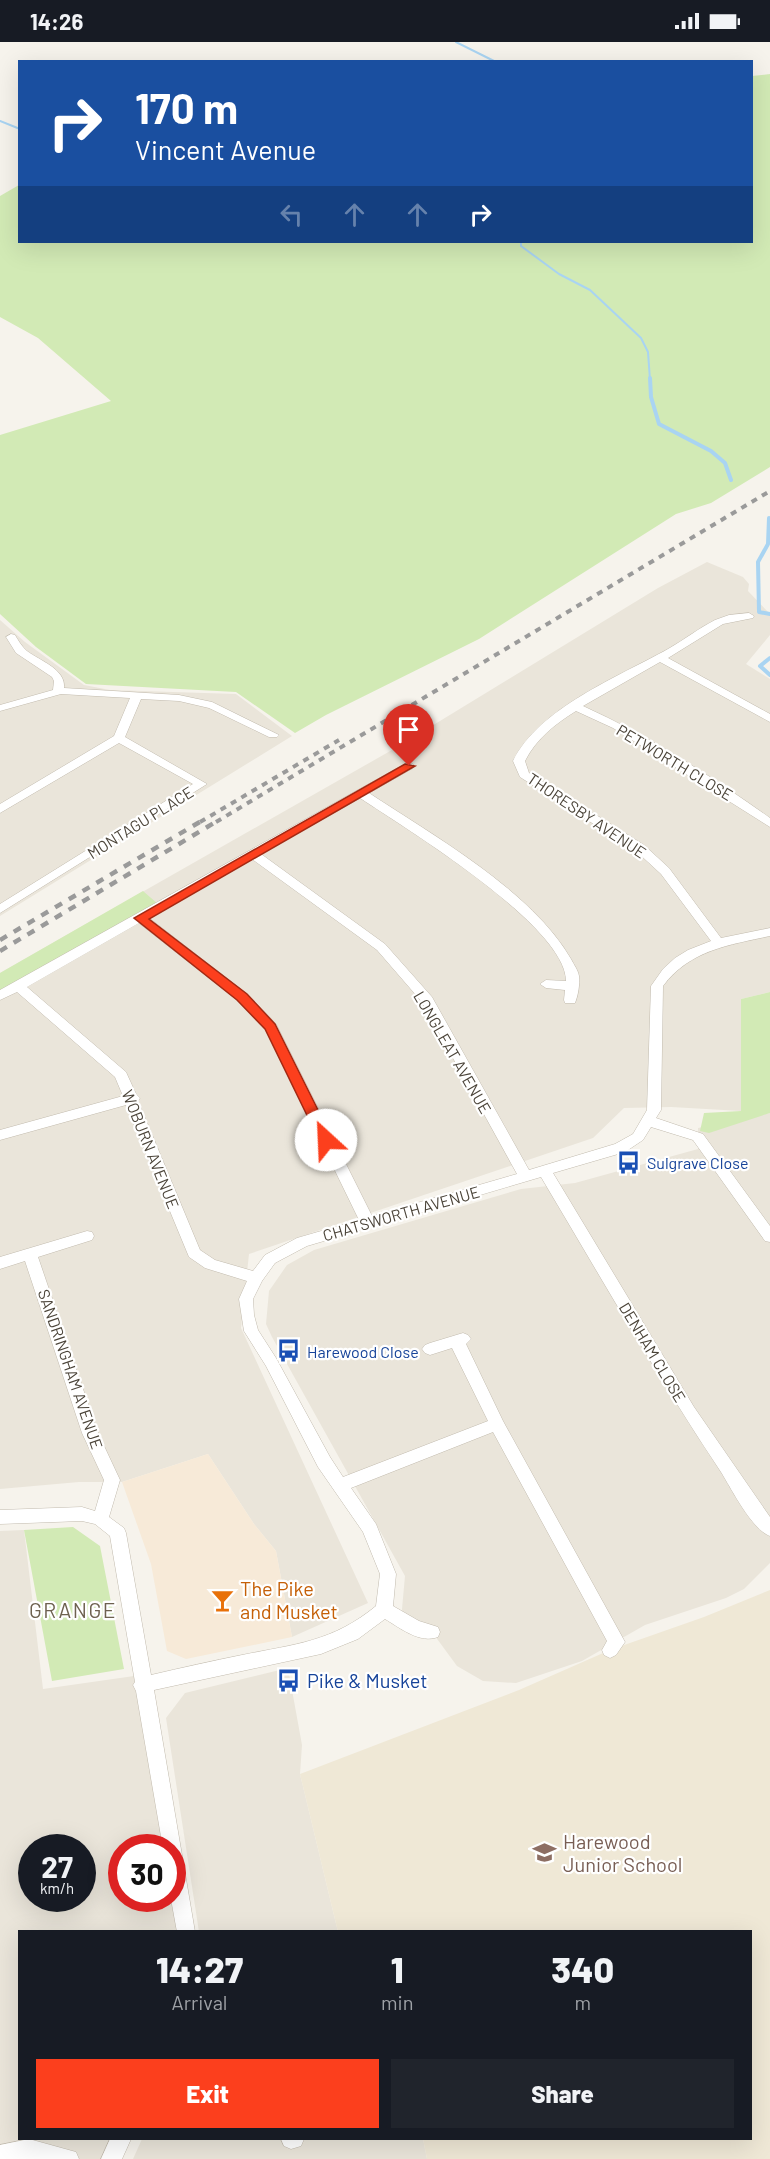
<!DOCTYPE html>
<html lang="en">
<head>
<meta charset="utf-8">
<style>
  body { margin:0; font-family:Barlow,sans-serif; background:#20242c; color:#f1f3f6; height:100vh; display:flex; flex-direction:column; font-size:22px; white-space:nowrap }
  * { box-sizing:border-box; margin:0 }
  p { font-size:20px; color:#9ea1a6 }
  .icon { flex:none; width:33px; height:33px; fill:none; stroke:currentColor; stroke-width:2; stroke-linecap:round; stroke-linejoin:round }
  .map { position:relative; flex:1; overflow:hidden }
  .sheet { position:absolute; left:18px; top:1888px; width:734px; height:210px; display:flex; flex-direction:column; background:#171b24; border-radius:0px; box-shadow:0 6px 24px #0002 }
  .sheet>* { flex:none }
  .top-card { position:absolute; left:18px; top:18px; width:735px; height:183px; border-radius:0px; box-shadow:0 6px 24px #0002; background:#1a4fa0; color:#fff; overflow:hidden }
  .speed { position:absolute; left:18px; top:1792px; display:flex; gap:12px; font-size:30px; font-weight:700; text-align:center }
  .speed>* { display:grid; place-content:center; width:78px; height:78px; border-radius:50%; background:#171b24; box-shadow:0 6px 24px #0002; line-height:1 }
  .speed small { font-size:15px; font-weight:400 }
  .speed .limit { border:9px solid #d22; background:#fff; color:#111 }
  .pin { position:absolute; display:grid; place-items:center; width:51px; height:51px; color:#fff; margin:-62px -26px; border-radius:50% 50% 50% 0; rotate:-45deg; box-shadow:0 0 6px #0007 }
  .pin .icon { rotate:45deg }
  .me { position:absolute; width:66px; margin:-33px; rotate:335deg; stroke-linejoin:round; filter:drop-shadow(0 0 4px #0008) }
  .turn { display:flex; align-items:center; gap:21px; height:126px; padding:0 18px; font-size:27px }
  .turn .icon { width:78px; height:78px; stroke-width:2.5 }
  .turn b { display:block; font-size:42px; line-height:51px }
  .lanes { display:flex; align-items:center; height:57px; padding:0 18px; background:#0003; justify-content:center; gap:30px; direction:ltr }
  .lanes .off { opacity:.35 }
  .eta { display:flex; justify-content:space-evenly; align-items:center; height:102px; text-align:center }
  .eta b { font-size:36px; font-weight:800; line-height:42px }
  .button { display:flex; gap:12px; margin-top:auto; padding:12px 18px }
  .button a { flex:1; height:69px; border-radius:0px; background:#fc3f1d; color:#fff; font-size:24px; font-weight:800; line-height:69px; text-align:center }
  .button a+a { background:#20242c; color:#f1f3f6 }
  .status { display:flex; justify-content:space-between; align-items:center; height:42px; padding:0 30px; background:#171b24; direction:ltr }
  .status svg { height:16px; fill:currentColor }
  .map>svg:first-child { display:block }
  .residential { fill:#eae5da; fill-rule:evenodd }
  .commercial { fill:#f7ead8 }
  .education { fill:#efe8d6 }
  .green { fill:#d2eab5 }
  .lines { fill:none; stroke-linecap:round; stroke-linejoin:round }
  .stream-far1 { stroke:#a9d4f2; stroke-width:2 }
  .stream { stroke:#a9d4f2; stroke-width:4 }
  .street-casing { stroke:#c2bbae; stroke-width:1 }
  .street { fill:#fff; fill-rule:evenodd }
  .rail-far1 { stroke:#9a9a9a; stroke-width:4; stroke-dasharray:6 6; stroke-linecap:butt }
  .rail { stroke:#9a9a9a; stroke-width:4.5; stroke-dasharray:8 8; stroke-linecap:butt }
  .route { fill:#fc3f1d; stroke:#a42913; stroke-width:1.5 }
  .labels { text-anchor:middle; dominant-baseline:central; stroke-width:4.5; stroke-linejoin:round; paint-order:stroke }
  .street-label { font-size:16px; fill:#4b4439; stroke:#fff }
  .transit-label { font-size:16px; fill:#164399; stroke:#fff; text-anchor:start }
  .near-food-label { font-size:20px; fill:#c56008; stroke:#fff; text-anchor:start }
  .near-transit-label { font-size:20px; fill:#164399; stroke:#fff; text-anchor:start }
  .near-education-label { font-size:20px; fill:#785e54; stroke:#fff; text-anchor:start }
  .near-neighbourhood-label { font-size:21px; letter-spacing:1.5px; fill:#6e6250; stroke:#fff }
</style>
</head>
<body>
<div class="status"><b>14:26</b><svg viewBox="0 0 49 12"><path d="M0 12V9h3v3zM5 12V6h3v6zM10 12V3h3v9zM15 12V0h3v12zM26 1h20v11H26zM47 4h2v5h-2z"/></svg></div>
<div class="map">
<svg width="770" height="2117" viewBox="0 0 770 2117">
  <rect width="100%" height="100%" fill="#f6f3ec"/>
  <!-- residential -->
  <path class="residential" d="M707,520L743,535L749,542L748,549L770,572V593L746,622L770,637V950L741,957V1069L671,1065L624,1066L593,1096L249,1212L241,1286L368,1561L292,1595L276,1509L254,1482L208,1412L122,1440H79L0,1447V931L399,704L658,546Z
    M0,578L25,600L84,643L110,648L236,652L292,694L0,874Z
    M770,1071V1521L744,1547L726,1556L645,1583L582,1619L516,1641L483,1639L457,1624L432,1590L401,1578L405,1534L272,1295L266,1282L269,1249L287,1223L314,1208L521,1147L575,1141L698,1107V1086Z
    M24,1488L43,1647L141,1633L172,1806H122V1857H172L186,1890H20V2097H121L111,2117H0V1489ZM32,1806H82V1857H32Z
    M288,1626L302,1703L300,1732L338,1890H199L166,1676L185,1651Z
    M142,2097H423L427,2117H133Z"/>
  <!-- commercial -->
  <path class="commercial" d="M208,1412L254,1482L276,1509L292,1595L186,1617L167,1609L151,1522L122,1440Z"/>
  <!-- education -->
  <path class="education" d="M770,1548V2117H427L423,2097H750V1890H338L300,1732L519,1648L610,1608L704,1575Z"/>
  <!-- green -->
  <path class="green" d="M770,32V425L711,461L676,472L479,597L326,673L295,691L236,650L86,642L36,605L0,572V393L111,359L38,296L0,275V154L19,143L20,200H752V34Z
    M143,849L158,862L0,952V931Z
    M770,950V1071L709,1091L700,1089L704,1071L741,1069V957Z
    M73,1485L100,1504L124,1627L52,1639L24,1488Z"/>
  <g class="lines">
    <!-- stream-far1 -->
    <path class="stream-far1" d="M456,0L496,20
      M0,79L20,87
      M521,200V204L559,232L590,248L641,296L648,310L650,338"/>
    <!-- stream -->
    <path class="stream" d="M650,336L651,355L659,382L711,409L725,421L731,438
      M769,476L768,502L758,520L759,570L770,572
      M770,616L760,624L770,633"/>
    <defs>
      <path id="street" d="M749,571L754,574L753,576L723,582L668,616L770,672V680L660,620L583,664C649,694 711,734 770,776V785L613,686L576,669C555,682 536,697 525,719L529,731L644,803L669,826L721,896L770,886V894C729,903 690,908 663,944L661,1068L656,1076L703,1092L770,1184V1200L765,1199L693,1098L651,1085L643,1098L625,1110L553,1131L694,1365L770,1475V1494C752,1488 731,1446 721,1430C657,1334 600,1234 541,1135L307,1204L275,1221L262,1239L253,1257L254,1273L258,1288L276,1316L330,1415L343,1435L488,1379L452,1306L430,1313L425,1311L422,1307L425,1303L430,1301L463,1291L468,1293L471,1297L466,1302L503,1379L625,1600L616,1613L610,1616L604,1613L602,1608L607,1599L493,1390L351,1446L376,1482L396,1532L393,1564L419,1579L438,1585L440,1590L438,1595C420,1602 400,1586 385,1577L358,1597L321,1612L154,1648L195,1890H177L171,1857L172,1806H163L136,1649L133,1643L135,1640L110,1494L95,1482L82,1479L0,1482V1468L82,1465L95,1469L104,1438L82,1391L25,1219L0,1227V1215L87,1189L92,1190L94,1194L92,1198L38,1215L98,1391L120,1438L109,1475L124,1486L126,1491L151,1633C181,1626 212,1619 242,1613C296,1602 332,1600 376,1564L380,1532L363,1490L318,1425L266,1324L244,1289L239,1257L247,1239L205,1226L189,1215L126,1063L0,1098V1088L123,1054L115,1035L17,950L0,958V948L356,749L405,722H413V726L369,751C434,794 532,849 571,917C574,923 578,928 579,934C580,942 578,954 575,961H565L564,958L565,948L546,946L540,942L546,938L566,939C566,884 405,786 360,756L261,812L385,902L432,955L529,1128L615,1102L633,1092L647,1068L651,944L663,927L675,916L688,908L711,899L661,832L636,809L520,735L513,719C539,666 618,635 668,607C684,598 699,586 715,578L729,573ZM252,817L377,908L422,960L517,1132L372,1174L276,982L247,952L149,876ZM139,881L237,958L266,987L359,1178L297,1196L265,1213L253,1229L215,1218L200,1208L138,1059L140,1056L136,1052L126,1030L27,945Z
        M11,592L15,593C18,598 22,605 27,609C40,619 66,627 64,646L179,653L212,660L279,693L277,695H269L209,666L179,659L141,657L125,695L207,742L0,871V862L193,742L119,701L0,771V762L114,694L130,656L61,652L0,669V663L53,648L54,639L52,635L16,611L6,595Z
        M29,2097L76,2110L79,2117H0V2103Z
        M110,2097H131L122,2117H101Z
        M281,2097H304L301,2104L291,2107L284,2104Z"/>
    </defs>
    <!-- street casing -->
    <use href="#street" class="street-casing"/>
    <!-- street -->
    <use href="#street" class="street"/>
    <!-- rail-far1 -->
    <path class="rail-far1" d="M200,780L339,698
      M216,780L770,449"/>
    <!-- rail -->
    <path class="rail" d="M0,898L203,778
      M0,909L219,778"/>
  </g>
  <!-- route -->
  <path class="route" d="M405,722L415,724L149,877L247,952L275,982L333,1098L326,1103L319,1098L265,987L237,958L134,876Z"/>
  <!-- icons -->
  <defs>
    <symbol id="bus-bare" viewBox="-9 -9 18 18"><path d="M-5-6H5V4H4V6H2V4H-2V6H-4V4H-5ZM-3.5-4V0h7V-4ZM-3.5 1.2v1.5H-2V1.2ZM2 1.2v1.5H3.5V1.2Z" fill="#1a4fb4" stroke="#fff" stroke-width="2.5" paint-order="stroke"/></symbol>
    <symbol id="bar-bare" viewBox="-9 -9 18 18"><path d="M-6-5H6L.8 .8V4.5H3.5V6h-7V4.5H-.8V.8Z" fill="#e8710a" stroke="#fff" stroke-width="2.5" paint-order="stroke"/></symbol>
    <symbol id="school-bare" viewBox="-9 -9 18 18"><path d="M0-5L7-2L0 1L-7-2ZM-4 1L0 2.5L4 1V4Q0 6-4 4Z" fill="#8d6e63" stroke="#fff" stroke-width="2.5" paint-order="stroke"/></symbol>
  </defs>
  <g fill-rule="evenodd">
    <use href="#bus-bare" x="612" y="1104" width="33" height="33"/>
    <use href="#bus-bare" x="272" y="1292" width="33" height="33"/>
    <use href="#bar-bare" x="206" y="1542" width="33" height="33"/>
    <use href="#bus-bare" x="272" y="1622" width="33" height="33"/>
    <use href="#school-bare" x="528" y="1794" width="33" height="33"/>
  </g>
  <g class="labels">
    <!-- street labels -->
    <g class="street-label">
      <text transform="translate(675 720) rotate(31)">PETWORTH CLOSE</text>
      <text transform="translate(587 773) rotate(34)">THORESBY AVENUE</text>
      <text transform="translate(140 780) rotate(-32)">MONTAGU PLACE</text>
      <text transform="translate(453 1010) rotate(60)">LONGLEAT AVENUE</text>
      <text transform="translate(151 1107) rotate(68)">WOBURN AVENUE</text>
      <text transform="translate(401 1171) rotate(-16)">CHATSWORTH AVENUE</text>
      <text transform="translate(653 1310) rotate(59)">DENHAM CLOSE</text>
      <text transform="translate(71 1327) rotate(71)">SANDRINGHAM AVENUE</text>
    </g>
    <!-- transit labels -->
    <g class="transit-label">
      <text x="647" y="1120">Sulgrave Close</text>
      <text x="307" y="1309">Harewood Close</text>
    </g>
    <!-- near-food labels -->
    <g class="near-food-label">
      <text x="240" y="1546">The Pike<tspan x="240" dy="23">and Musket</tspan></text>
    </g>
    <!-- near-transit labels -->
    <g class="near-transit-label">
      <text x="307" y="1638">Pike &amp; Musket</text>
    </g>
    <!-- near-education labels -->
    <g class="near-education-label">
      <text x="563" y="1799">Harewood<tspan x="563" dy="23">Junior School</tspan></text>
    </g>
    <!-- near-neighbourhood labels -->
    <g class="near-neighbourhood-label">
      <text x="73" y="1567">GRANGE</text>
    </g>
  </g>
</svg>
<div class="speed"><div>27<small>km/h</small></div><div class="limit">30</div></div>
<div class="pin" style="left:409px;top:724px;background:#d93025"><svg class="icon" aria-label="arrive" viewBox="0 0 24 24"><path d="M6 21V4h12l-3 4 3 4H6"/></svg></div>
<svg class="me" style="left:326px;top:1098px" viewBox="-20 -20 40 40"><circle r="19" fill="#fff"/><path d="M0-13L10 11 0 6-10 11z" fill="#fc3f1d"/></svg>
<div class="top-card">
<div class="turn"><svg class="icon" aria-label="right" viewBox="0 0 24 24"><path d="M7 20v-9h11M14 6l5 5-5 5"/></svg><div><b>170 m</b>Vincent Avenue</div></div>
<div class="lanes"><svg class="icon off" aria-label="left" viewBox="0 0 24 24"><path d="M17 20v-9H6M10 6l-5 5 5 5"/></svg><svg class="icon off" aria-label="ahead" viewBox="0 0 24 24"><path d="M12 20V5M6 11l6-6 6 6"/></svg><svg class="icon off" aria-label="ahead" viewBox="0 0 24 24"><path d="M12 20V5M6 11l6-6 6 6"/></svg><svg class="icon" aria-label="right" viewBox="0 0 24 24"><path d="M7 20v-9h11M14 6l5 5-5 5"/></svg></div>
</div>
<section class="sheet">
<div class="eta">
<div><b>14:27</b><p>Arrival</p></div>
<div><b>1</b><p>min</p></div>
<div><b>340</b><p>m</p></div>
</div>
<div class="button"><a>Exit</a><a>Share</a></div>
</section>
</div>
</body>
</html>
